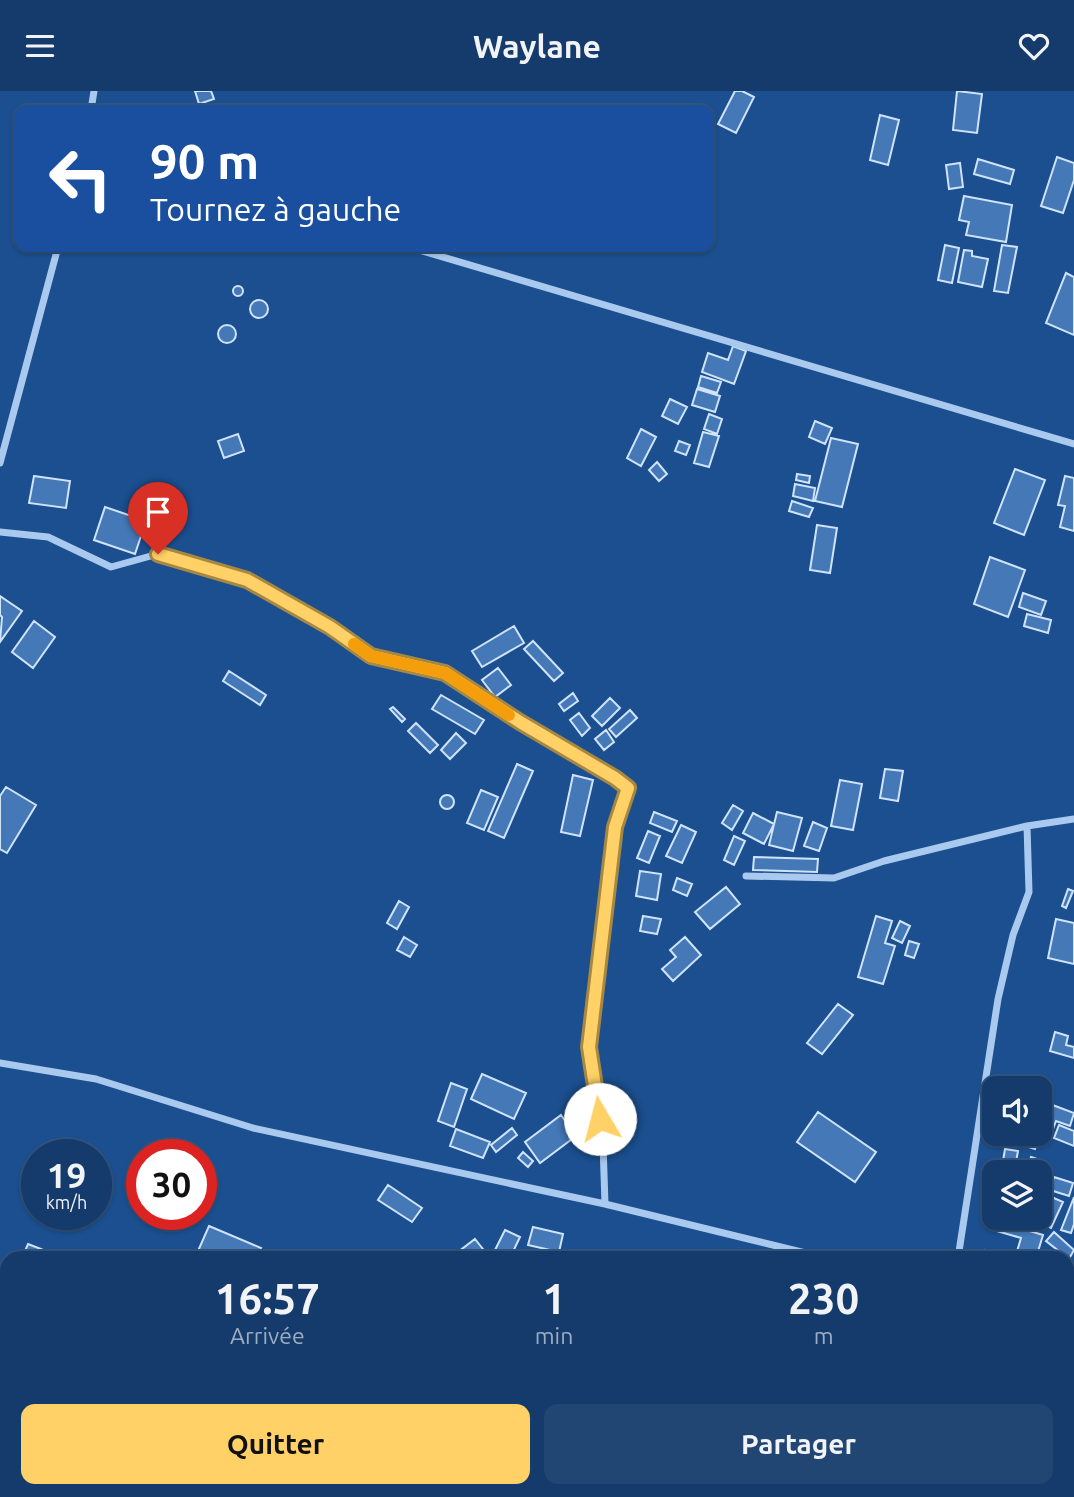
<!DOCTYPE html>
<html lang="fr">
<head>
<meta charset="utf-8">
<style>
  body { margin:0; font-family:Ubuntu,sans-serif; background:#214673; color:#f1f3f6; height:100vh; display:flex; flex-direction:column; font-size:26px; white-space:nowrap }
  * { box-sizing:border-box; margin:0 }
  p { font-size:23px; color:#9dadc1 }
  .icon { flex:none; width:38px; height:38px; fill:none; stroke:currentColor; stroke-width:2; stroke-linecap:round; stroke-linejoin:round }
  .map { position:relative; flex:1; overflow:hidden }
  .drawer { position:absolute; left:0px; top:1160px; width:1074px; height:247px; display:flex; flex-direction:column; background:#143b6b; border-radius:21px 21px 0 0; box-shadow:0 2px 5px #0004,0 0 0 2px #33557e }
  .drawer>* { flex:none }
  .hud { position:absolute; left:14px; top:14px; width:700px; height:147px; border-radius:14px; box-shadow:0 2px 5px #0004,0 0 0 2px #33557e; background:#1a4fa0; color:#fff; overflow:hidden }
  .controls { position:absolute; left:982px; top:985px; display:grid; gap:14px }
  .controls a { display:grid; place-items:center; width:70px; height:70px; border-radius:14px; background:#143b6b; box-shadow:0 2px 5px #0004,0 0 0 2px #33557e; font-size:35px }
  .speed { position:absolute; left:21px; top:1048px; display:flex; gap:14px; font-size:35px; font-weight:700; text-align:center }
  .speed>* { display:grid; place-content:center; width:91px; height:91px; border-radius:50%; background:#143b6b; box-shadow:0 2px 5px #0004,0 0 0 2px #33557e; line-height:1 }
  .speed small { font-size:18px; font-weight:400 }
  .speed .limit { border:10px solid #d22; background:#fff; color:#111 }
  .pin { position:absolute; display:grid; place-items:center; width:60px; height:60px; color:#fff; margin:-72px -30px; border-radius:50% 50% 50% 0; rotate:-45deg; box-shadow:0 0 7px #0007 }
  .pin .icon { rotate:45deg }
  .me { position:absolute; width:77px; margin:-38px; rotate:352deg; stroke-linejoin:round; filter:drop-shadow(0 0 5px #0008) }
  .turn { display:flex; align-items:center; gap:24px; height:147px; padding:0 21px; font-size:32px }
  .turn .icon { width:91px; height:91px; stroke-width:2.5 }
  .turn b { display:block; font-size:49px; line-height:60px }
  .eta { display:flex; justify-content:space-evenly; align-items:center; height:119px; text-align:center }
  .eta b { font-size:42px; font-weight:700; line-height:49px }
  .button { display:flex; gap:14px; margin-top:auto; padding:14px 21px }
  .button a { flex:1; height:80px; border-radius:14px; background:#ffd166; color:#111; font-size:28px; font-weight:700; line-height:80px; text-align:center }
  .button a+a { background:#214673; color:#f1f3f6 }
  header { display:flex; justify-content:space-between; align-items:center; height:91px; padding:0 21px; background:#143b6b; font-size:32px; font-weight:700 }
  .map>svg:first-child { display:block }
  .building { fill:#4478b7; stroke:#cfe3fa; stroke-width:2 }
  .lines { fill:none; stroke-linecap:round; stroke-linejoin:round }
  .street { stroke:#a9c9ee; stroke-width:7 }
  .route-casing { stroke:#a68842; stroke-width:18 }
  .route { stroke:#ffd166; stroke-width:12 }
  .slow { stroke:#f59e0b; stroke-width:12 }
</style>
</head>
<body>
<header><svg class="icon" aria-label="menu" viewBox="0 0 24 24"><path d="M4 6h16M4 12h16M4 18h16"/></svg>Waylane<svg class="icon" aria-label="heart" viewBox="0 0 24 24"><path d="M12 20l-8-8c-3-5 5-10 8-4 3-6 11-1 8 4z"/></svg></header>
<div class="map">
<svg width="1074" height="1406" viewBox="0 0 1074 1406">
  <rect width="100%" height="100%" fill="#1b4f8f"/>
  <!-- building -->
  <path class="building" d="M195,0H211L214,8L199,13Z
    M735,0H742L754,6L736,42L718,33Z
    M957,0L982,3L977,42L953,39Z
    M880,24L899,29L888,74L870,69Z
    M1057,66L1074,72V89L1063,122L1041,115Z
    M978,68L1014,79L1010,93L974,83Z
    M960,72L963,96L949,98L946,74Z
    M964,105L1012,114L1006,151L966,144L969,131L959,129Z
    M945,154L959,157L952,192L938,189Z
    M1002,154L1017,156L1008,202L994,200Z
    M964,159L972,160V165L988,168L982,196L958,191Z
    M1066,182L1074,186V244L1046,232Z
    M233 200a5 5 0 1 1 10 0a5 5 0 1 1-10 0Z
    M250 218a9 9 0 1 1 18 0a9 9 0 1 1-18 0Z
    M218 243a9 9 0 1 1 18 0a9 9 0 1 1-18 0Z
    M733,255L746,260L734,293L702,281L708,262L728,269Z
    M701,285L721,291L717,302L698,296Z
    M697,298L720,305L715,321L692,314Z
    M670,308L687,316L678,333L662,325Z
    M709,323L722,328L717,343L704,338Z
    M815,330L832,337L825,353L809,346Z
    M641,338L656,346L641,375L627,367Z
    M703,341L719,345L709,376L694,372Z
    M238,343L244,360L224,367L218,350Z
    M831,347L858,353L842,416L815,410Z
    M679,350L690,354L686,364L675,360Z
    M657,371L667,383L659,390L649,379Z
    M1015,378L1045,389L1024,444L994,432Z
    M797,383L810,385L809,392L796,389Z
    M34,385L70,390L66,417L29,412Z
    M1065,385L1074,387V440L1060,436L1065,415L1058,414Z
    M795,393L815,397L813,410L793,405Z
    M792,410L813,417L809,426L789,420Z
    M105,416L146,430L135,463L94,449Z
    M817,434L837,437L830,482L810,479Z
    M990,466L1025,479L1008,526L974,513Z
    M1023,502L1046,510L1041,524L1019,516Z
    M0,505L22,520L0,551L2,526L0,524Z
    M1027,523L1051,529L1048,542L1024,535Z
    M34,530L55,546L33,577L12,561Z
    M514,535L524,552L482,576L472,560Z
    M533,550L563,582L554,590L524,558Z
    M498,577L511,594L495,606L482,589Z
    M229,580L266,604L260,614L223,590Z
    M573,602L578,610L564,620L559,613Z
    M441,604L484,629L475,643L432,618Z
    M610,607L620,617L602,635L592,625Z
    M393,616L405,628L402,631L390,618Z
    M630,619L637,627L616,646L609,638Z
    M579,622L590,637L582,645L570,629Z
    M416,632L438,654L430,662L408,640Z
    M606,639L614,651L604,659L595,648Z
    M456,642L466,652L450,668L441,659Z
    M517,673L533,680L504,747L488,740Z
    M885,678L903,680L898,710L880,707Z
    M573,684L593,689L580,745L561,741Z
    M840,689L862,693L853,739L831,735Z
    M6,696L36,714L7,762L0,758V705Z
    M481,699L498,706L484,739L467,732Z
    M440 711a7 7 0 1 1 14 0a7 7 0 1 1-14 0Z
    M733,714L743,720L732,739L722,732Z
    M654,721L677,730L672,741L650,732Z
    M777,721L802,727L793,760L769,754Z
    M753,722L774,733L764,753L743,742Z
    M813,731L827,737L819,760L804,755Z
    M681,734L696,741L682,772L666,765Z
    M648,740L660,745L649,772L637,767Z
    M734,745L745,750L734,774L724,769Z
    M754,766L818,768L817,781L753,779Z
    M640,780L661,783L657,809L636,805Z
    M677,787L692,793L687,805L673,799Z
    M726,796L740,813L710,838L695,821Z
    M1068,798L1073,800L1066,817L1062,815Z
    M399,810L409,816L397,838L387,832Z
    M643,825L661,828L657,843L640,840Z
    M876,825L892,830L885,852L895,855L883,893L858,886Z
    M1056,828L1074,832V873L1048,867Z
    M900,830L910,835L902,852L892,847Z
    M404,846L417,854L410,866L397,859Z
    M685,846L701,864L673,890L662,878L676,866L670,859Z
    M909,850L919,853L914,867L905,864Z
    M838,913L853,924L822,963L807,952Z
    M1055,941L1068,945L1066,954L1074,956V967L1050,960Z
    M482,983L526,1002L514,1028L471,1008Z
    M451,992L467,998L454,1036L438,1030Z
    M1042,1010L1074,1022L1070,1035L1056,1030L1050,1046L1040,1042V1016Z
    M818,1021L876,1061L855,1091L797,1051Z
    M561,1024L576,1045L540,1072L525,1051Z
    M1059,1034L1074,1040V1055L1054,1047Z
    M512,1037L517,1044L496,1061L491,1054Z
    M456,1038L490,1051L483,1067L450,1055Z
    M1011,1043H1026L1039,1047L1035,1058L1009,1050Z
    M1005,1058L1018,1060L1014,1082H1001Z
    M523,1061L533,1070L528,1076L518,1067Z
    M1031,1066L1043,1070L1039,1082H1026Z
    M1054,1086L1073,1092L1069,1105L1050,1099Z
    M388,1094L422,1117L412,1131L378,1109Z
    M1040,1101L1063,1111L1051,1137L1029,1127H1040Z
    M1074,1106V1133L1071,1142L1061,1139Z
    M1000,1127H1024L1021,1135Z
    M992,1129L1043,1144L1036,1167H982L985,1159L1015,1167L1021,1147L990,1138Z
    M209,1135L261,1157L256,1167H214L198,1160Z
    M533,1136L563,1143L559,1161L528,1154Z
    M505,1139L520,1146L510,1167L494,1161Z
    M1054,1141L1074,1159L1069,1168L1046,1150Z
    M475,1148L490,1167H463L458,1161Z
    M28,1153L54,1163L53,1167H22Z
    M7,1209V1235L0,1232Z
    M1074,1353V1403L1068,1400V1366Z
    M0,1388L7,1391V1400H21L18,1406H0Z
    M28,1400H48L50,1401L48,1406H26Z
    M55,1400H65L77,1406H52Z
    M138,1400H175L174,1406Z
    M375,1400H409L407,1406H379L373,1404Z
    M418,1400H443L441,1406H415Z
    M472,1400H496L491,1406H467Z
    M528,1400H559L555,1406H536Z
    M795,1400H820L817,1406H793Z
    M831,1400H845L843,1406H829Z"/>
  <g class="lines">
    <!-- street -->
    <path class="street" d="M91,19L94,0
      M409,156L1074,353
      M0,372L58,156
      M0,441L48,446L111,476L158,463L247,489L330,536L371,566L445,582L520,631L615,687L628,697L615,736L589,956L603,1053L605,1113
      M746,785L834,787L884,770L1027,735L1074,728
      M0,972L96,988L253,1037L605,1113L826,1167
      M958,1167L998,908L1013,844L1029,801L1027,735
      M1068,1226L1074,1227"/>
  </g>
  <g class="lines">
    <defs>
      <path id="route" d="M158,463L247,489L330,536L371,565L445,582L520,631L615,687L628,697L615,736L589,956L600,1028"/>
    </defs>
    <!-- route casing -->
    <use href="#route" class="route-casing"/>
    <!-- route -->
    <use href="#route" class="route"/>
    <!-- slow -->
    <path class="slow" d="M354,553L371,565L445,582L509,624"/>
  </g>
</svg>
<div class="controls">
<a><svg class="icon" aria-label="sound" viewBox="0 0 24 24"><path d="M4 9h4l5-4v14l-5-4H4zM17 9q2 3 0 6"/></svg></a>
<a><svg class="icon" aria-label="layers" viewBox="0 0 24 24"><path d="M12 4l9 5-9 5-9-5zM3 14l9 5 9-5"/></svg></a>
</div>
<div class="speed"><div>19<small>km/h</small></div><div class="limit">30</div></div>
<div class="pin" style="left:158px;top:463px;background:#d93025"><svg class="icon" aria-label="arrive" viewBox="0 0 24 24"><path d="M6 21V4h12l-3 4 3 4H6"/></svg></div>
<svg class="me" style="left:600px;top:1028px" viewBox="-20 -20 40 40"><circle r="19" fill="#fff"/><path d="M0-13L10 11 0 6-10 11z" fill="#ffd166"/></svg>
<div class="hud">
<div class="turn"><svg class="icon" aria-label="left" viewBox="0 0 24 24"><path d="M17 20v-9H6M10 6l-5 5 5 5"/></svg><div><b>90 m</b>Tournez à gauche</div></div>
</div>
<section class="drawer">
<div class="eta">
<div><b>16:57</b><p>Arrivée</p></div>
<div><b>1</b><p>min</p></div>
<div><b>230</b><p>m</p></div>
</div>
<div class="button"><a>Quitter</a><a>Partager</a></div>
</section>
</div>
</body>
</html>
